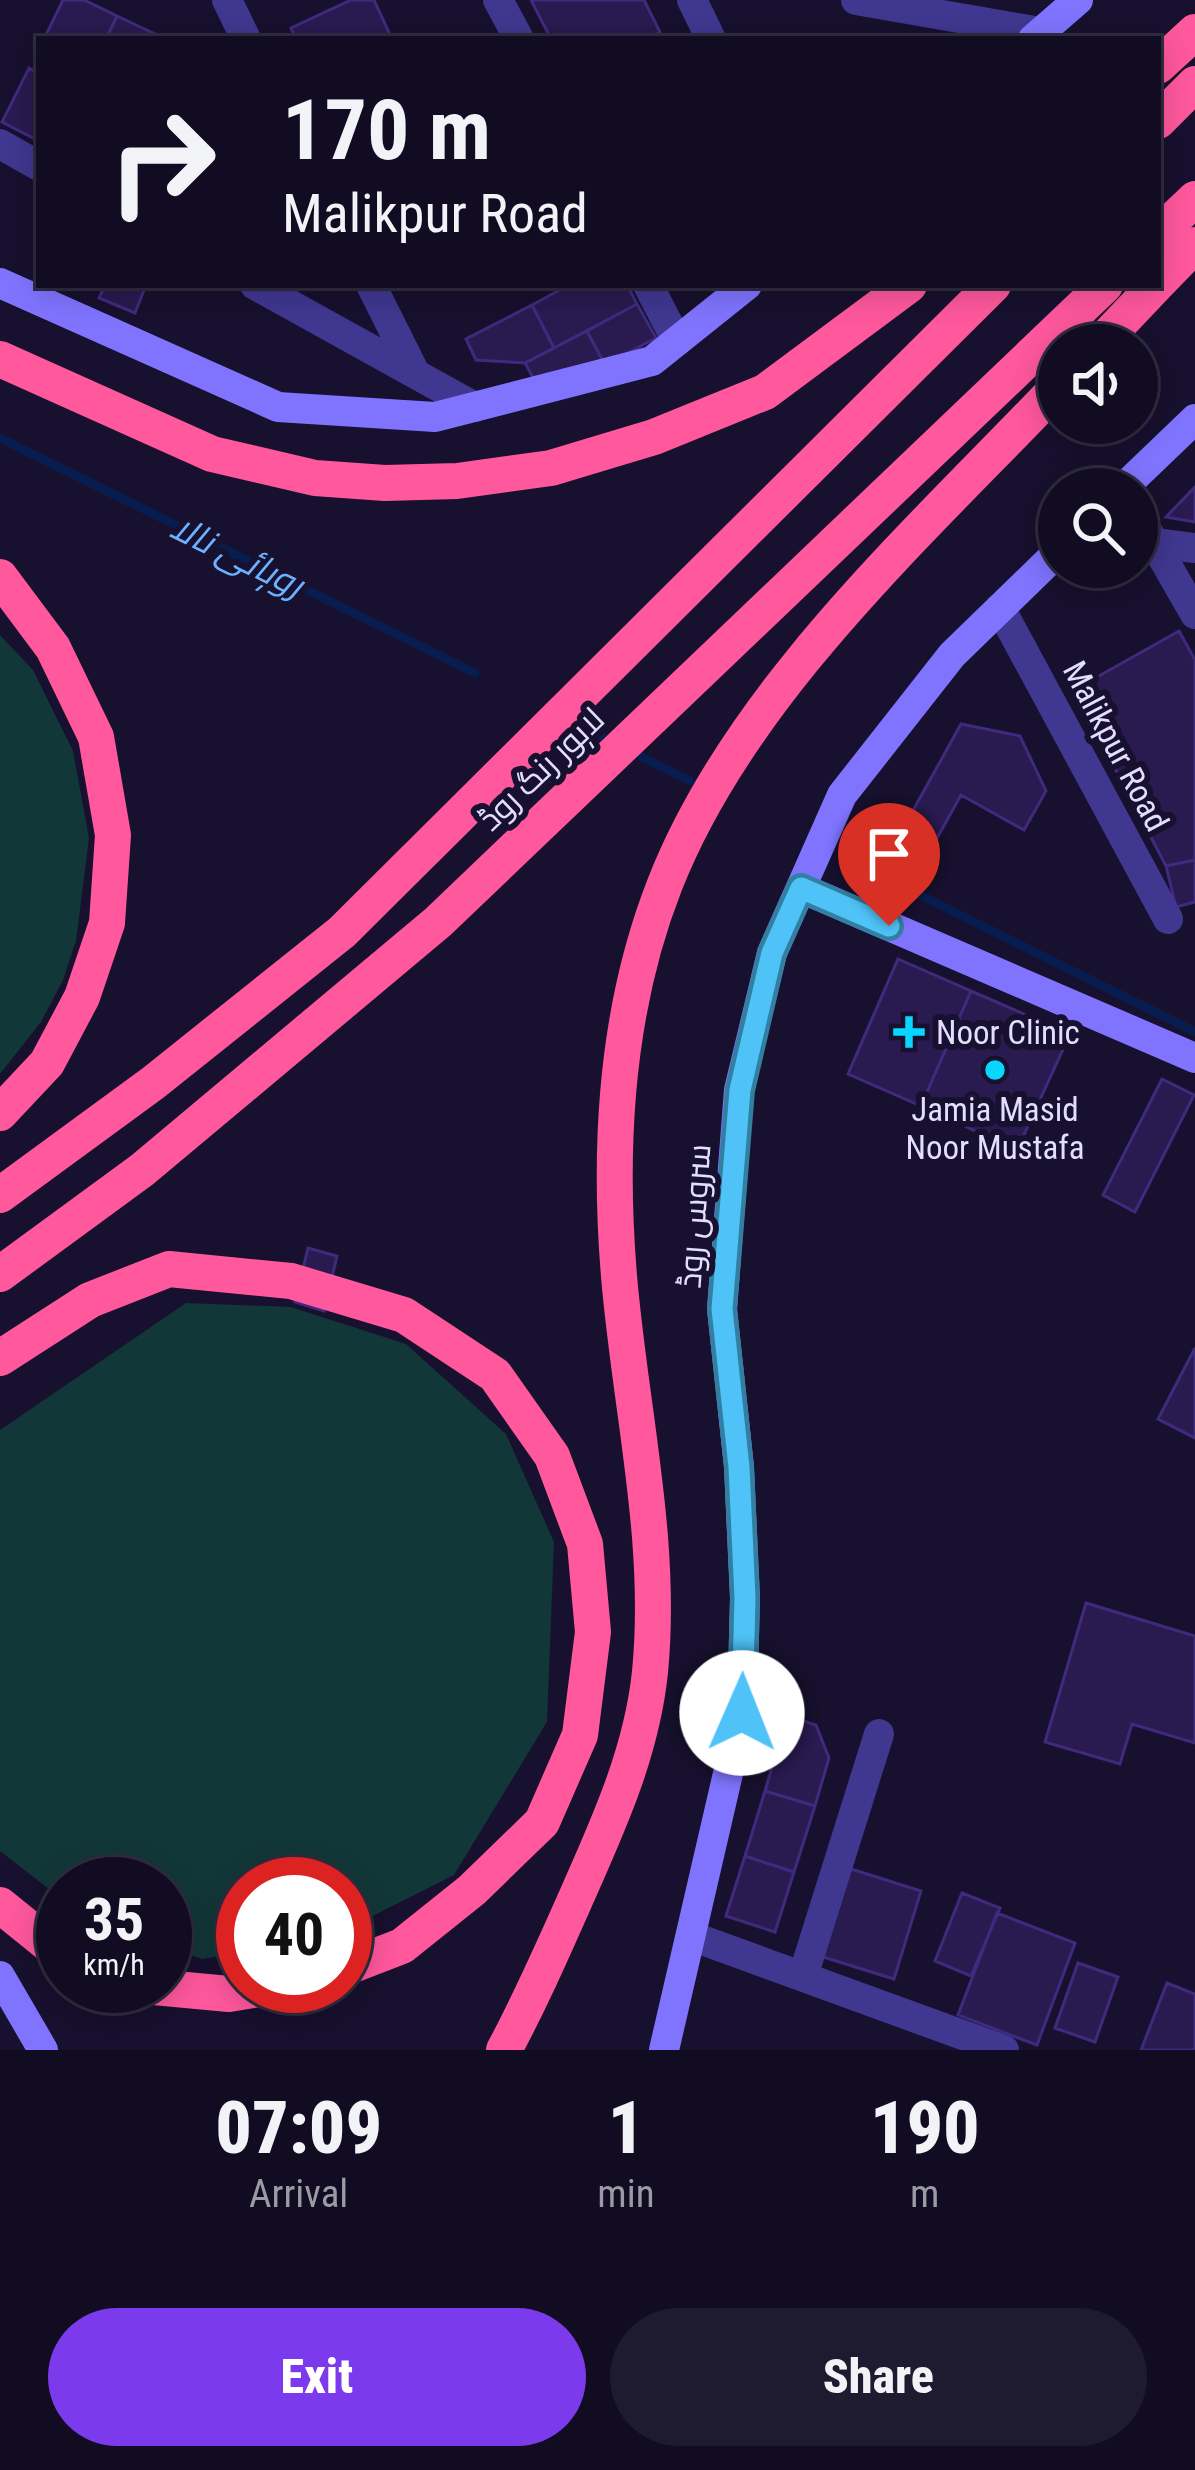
<!DOCTYPE html>
<html lang="en">
<head>
<meta charset="utf-8">
<style>
  body { margin:0; font-family:"Roboto Condensed",Cairo,sans-serif; background:#1e1a2f; color:#f1f3f6; height:100vh; display:flex; flex-direction:column; font-size:45px; white-space:nowrap }
  * { box-sizing:border-box; margin:0 }
  p { font-size:39px; color:#9c9ba5 }
  .icon { flex:none; width:66px; height:66px; fill:none; stroke:currentColor; stroke-width:2; stroke-linecap:round; stroke-linejoin:round }
  .map { position:relative; height:2050px; overflow:hidden }
  .panel { display:flex; flex-direction:column; background:#110c22; flex:1 }
  .panel>* { flex:none }
  .top-card { position:absolute; left:36px; top:36px; width:1125px; height:252px; border-radius:0px; box-shadow:0 6px 30px #0003,0 0 0 3px #302c40; background:#110c22; color:#f1f3f6; overflow:hidden }
  .fabs { position:absolute; left:1038px; top:324px; display:grid; gap:24px }
  .fabs a { display:grid; place-items:center; width:120px; height:120px; border-radius:50%; background:#110c22; box-shadow:0 6px 30px #0003,0 0 0 3px #302c40; font-size:60px }
  .speed { position:absolute; left:36px; top:1857px; display:flex; gap:24px; font-size:60px; font-weight:700; text-align:center }
  .speed>* { display:grid; place-content:center; width:156px; height:156px; border-radius:50%; background:#110c22; box-shadow:0 6px 30px #0003,0 0 0 3px #302c40; line-height:1 }
  .speed small { font-size:30px; font-weight:400 }
  .speed .limit { border:18px solid #d22; background:#fff; color:#111 }
  .pin { position:absolute; display:grid; place-items:center; width:102px; height:102px; color:#fff; margin:-123px -51px; border-radius:50% 50% 50% 0; rotate:-45deg; box-shadow:0 0 12px #0007 }
  .pin .icon { rotate:45deg }
  .me { position:absolute; width:132px; margin:-66px; rotate:1deg; stroke-linejoin:round; filter:drop-shadow(0 0 9px #0008) }
  .turn { display:flex; align-items:center; gap:42px; height:252px; padding:0 48px; font-size:54px }
  .turn .icon { width:156px; height:156px; stroke-width:2.5 }
  .turn b { display:block; font-size:84px; line-height:102px }
  .eta { display:flex; justify-content:space-evenly; align-items:center; height:204px; text-align:center }
  .eta b { font-size:72px; font-weight:800; line-height:84px }
  .action { display:flex; gap:24px; margin-top:auto; padding:24px 48px }
  .action a { flex:1; height:138px; border-radius:72px; background:#7c3aed; color:#fff; font-size:48px; font-weight:800; line-height:138px; text-align:center }
  .action a+a { background:#1e1a2f; color:#f1f3f6 }
  .map>svg:first-child { display:block }
  .green { fill:#123738 }
  .lines { fill:none; stroke-linecap:round; stroke-linejoin:round }
  .stream { stroke:#071d50; stroke-width:9 }
  .building { fill:#291a50; stroke:#402a7e; stroke-width:3 }
  .street { stroke:#403790; stroke-width:30 }
  .secondary { stroke:#8074ff; stroke-width:30 }
  .highway { stroke:#ff589d; stroke-width:36 }
  .route-casing { stroke:#337fa1; stroke-width:30 }
  .route { stroke:#4fc3f7; stroke-width:21 }
  .poi-dot { fill:#09d6ff; stroke:#17102e; stroke-width:4.5 }
  .labels { text-anchor:middle; dominant-baseline:central; stroke-width:12; stroke-linejoin:round; paint-order:stroke }
  .street-label { font-size:33px; fill:#e3ddff; stroke:#17102e }
  .poi-label { font-size:33px; fill:#e3ddff; stroke:#17102e; text-anchor:start }
  .water-label { font-size:36px; font-style:italic; fill:#6bb1ff; stroke:#17102e }
</style>
</head>
<body>
<div class="map">
<svg width="1195" height="2050" viewBox="0 0 1195 2050">
  <rect width="100%" height="100%" fill="#17102e"/>
  <!-- green -->
  <path class="green" d="M0,635L33,670L73,751L89,838L76,941L63,980L41,1022L0,1074Z
    M186,1303L291,1307L406,1344L506,1434L554,1542L547,1722L454,1875L345,1930V1884H243V1952L202,1959L165,1946V1884H63V1900L0,1851V1430Z"/>
  <g class="lines">
    <!-- stream -->
    <path class="stream" d="M0,438L475,673
      M599,735L602,736
      M642,757L690,781
      M886,878L1195,1032"/>
  </g>
  <!-- building -->
  <path class="building" d="M63,0H84L117,16L106,39H44Z
    M351,0H374L392,39H296L291,28Z
    M531,0H644L660,32L646,39H551Z
    M117,16L166,39H106Z
    M29,68L39,74V141L2,122Z
    M105,285H146L135,313L99,298Z
    M569,285H627L637,304L554,348L532,305Z
    M637,304L656,338L605,365L587,331Z
    M532,305L554,348L525,363L476,360L466,339Z
    M587,331L605,365L536,383L525,363Z
    M1195,487V522L1166,517Z
    M1179,631L1195,660V860L1166,866L1074,690Z
    M961,724L1020,736L1046,791L1024,830L961,795L931,849L901,832Z
    M1195,860V902L1176,907L1166,866Z
    M898,959L971,991L921,1106L848,1074Z
    M971,991L1070,1034L1017,1150L921,1106Z
    M1162,1079L1194,1095L1135,1212L1103,1195Z
    M308,1248L337,1256L324,1311L295,1302Z
    M1195,1348V1438L1158,1419Z
    M1086,1603L1195,1636V1743L1132,1724L1120,1764L1045,1742Z
    M787,1716L816,1725L829,1758L815,1806L765,1791Z
    M765,1791L815,1806L794,1872L745,1856Z
    M745,1856L794,1872L775,1932L726,1916Z
    M848,1868L921,1891L894,1979L820,1956Z
    M962,1893L1000,1908L971,1976L935,1961Z
    M997,1913L1075,1943L1037,2045L958,2015Z
    M1078,1963L1118,1977L1095,2042L1055,2028Z
    M1167,1983L1195,1994V2050H1141Z"/>
  <g class="lines">
    <!-- street -->
    <path class="street" d="M227,0L246,39
      M498,0L519,39
      M692,0L711,39
      M856,0L1040,32
      M0,144L39,166
      M255,285L475,407
      M371,285L415,373
      M648,285L677,341
      M1137,513L1195,614
      M1155,543L1195,548
      M1000,608L1168,919
      M691,1936L1004,2050
      M803,1976L879,1734"/>
    <!-- secondary -->
    <path class="secondary" d="M1033,39L1078,0
      M0,283L278,407L435,417L652,361L747,285
      M1122,489L1195,419
      M801,888L1195,1058
      M0,1976L43,2050
      M664,2050L742,1713L745,1598L739,1467L722,1309L739,1090L772,953L842,795L952,655L1059,551"/>
    <!-- highway -->
    <path class="highway" d="M1158,66L1195,32
      M1158,121L1195,84
      M1158,234L1195,199
      M1158,283L1195,245
      M1099,345L1156,285
      M0,359L212,454L315,478L385,483L457,481L551,468L654,437L765,392L909,285
      M0,577L53,648L96,737L113,835L107,923L82,997L47,1063L0,1113
      M0,1195L153,1083L342,932L993,285
      M0,1274L142,1170L438,922L1105,285
      M0,1358L90,1300L169,1269L291,1281L404,1315L495,1375L552,1456L585,1544L593,1632L580,1735L542,1822L472,1890L402,1946L345,1968
      M0,1905L63,1956
      M143,1986L229,1994L277,1986
      M504,2050C532,1998 555,1945 579,1891C610,1821 642,1750 650,1672C663,1539 630,1408 619,1276C608,1144 616,1008 665,884C740,693 919,533 1059,386"/>
  </g>
  <g class="lines">
    <defs>
      <path id="route" d="M742,1713L745,1598L739,1467L722,1309L740,1090L772,953L801,888L889,926"/>
    </defs>
    <!-- route casing -->
    <use href="#route" class="route-casing"/>
    <!-- route -->
    <use href="#route" class="route"/>
  </g>
  <!-- markers -->
  <g class="poi-dot">
    <path d="M903 1014h12v12h12v12h-12v12h-12v-12h-12v-12h12z"/>
    <circle cx="995" cy="1070" r="12"/>
  </g>
  <g class="labels">
    <!-- street labels -->
    <g class="street-label">
      <text transform="translate(1116 746) rotate(62)">Malikpur Road</text>
      <text transform="translate(541 769) rotate(-44)">لاہور رنگ روڈ</text>
      <text transform="translate(694 1216) rotate(-86)">سروس روڈ</text>
    </g>
    <!-- poi labels -->
    <g class="poi-label">
      <text x="936" y="1032">Noor Clinic</text>
      <text x="995" y="1109" text-anchor="middle">Jamia Masid<tspan x="995" dy="38">Noor Mustafa</tspan></text>
    </g>
    <!-- water labels -->
    <g class="water-label">
      <text transform="translate(237 556) rotate(26)">روہائی نالا</text>
    </g>
  </g>
</svg>
<div class="fabs">
<a><svg class="icon" aria-label="sound" viewBox="0 0 24 24"><path d="M4 9h4l5-4v14l-5-4H4zM17 9q2 3 0 6"/></svg></a>
<a><svg class="icon" aria-label="search" viewBox="0 0 24 24"><circle cx="10" cy="10" r="6"/><path d="M15 15l6 6"/></svg></a>
</div>
<div class="speed"><div>35<small>km/h</small></div><div class="limit">40</div></div>
<div class="pin" style="left:889px;top:926px;background:#d93025"><svg class="icon" aria-label="arrive" viewBox="0 0 24 24"><path d="M6 21V4h12l-3 4 3 4H6"/></svg></div>
<svg class="me" style="left:742px;top:1713px" viewBox="-20 -20 40 40"><circle r="19" fill="#fff"/><path d="M0-13L10 11 0 6-10 11z" fill="#4fc3f7"/></svg>
<div class="top-card">
<div class="turn"><svg class="icon" aria-label="right" viewBox="0 0 24 24"><path d="M7 20v-9h11M14 6l5 5-5 5"/></svg><div><b>170 m</b>Malikpur Road</div></div>
</div>
</div>
<section class="panel">
<div class="eta">
<div><b>07:09</b><p>Arrival</p></div>
<div><b>1</b><p>min</p></div>
<div><b>190</b><p>m</p></div>
</div>
<div class="action"><a>Exit</a><a>Share</a></div>
</section>
</body>
</html>
